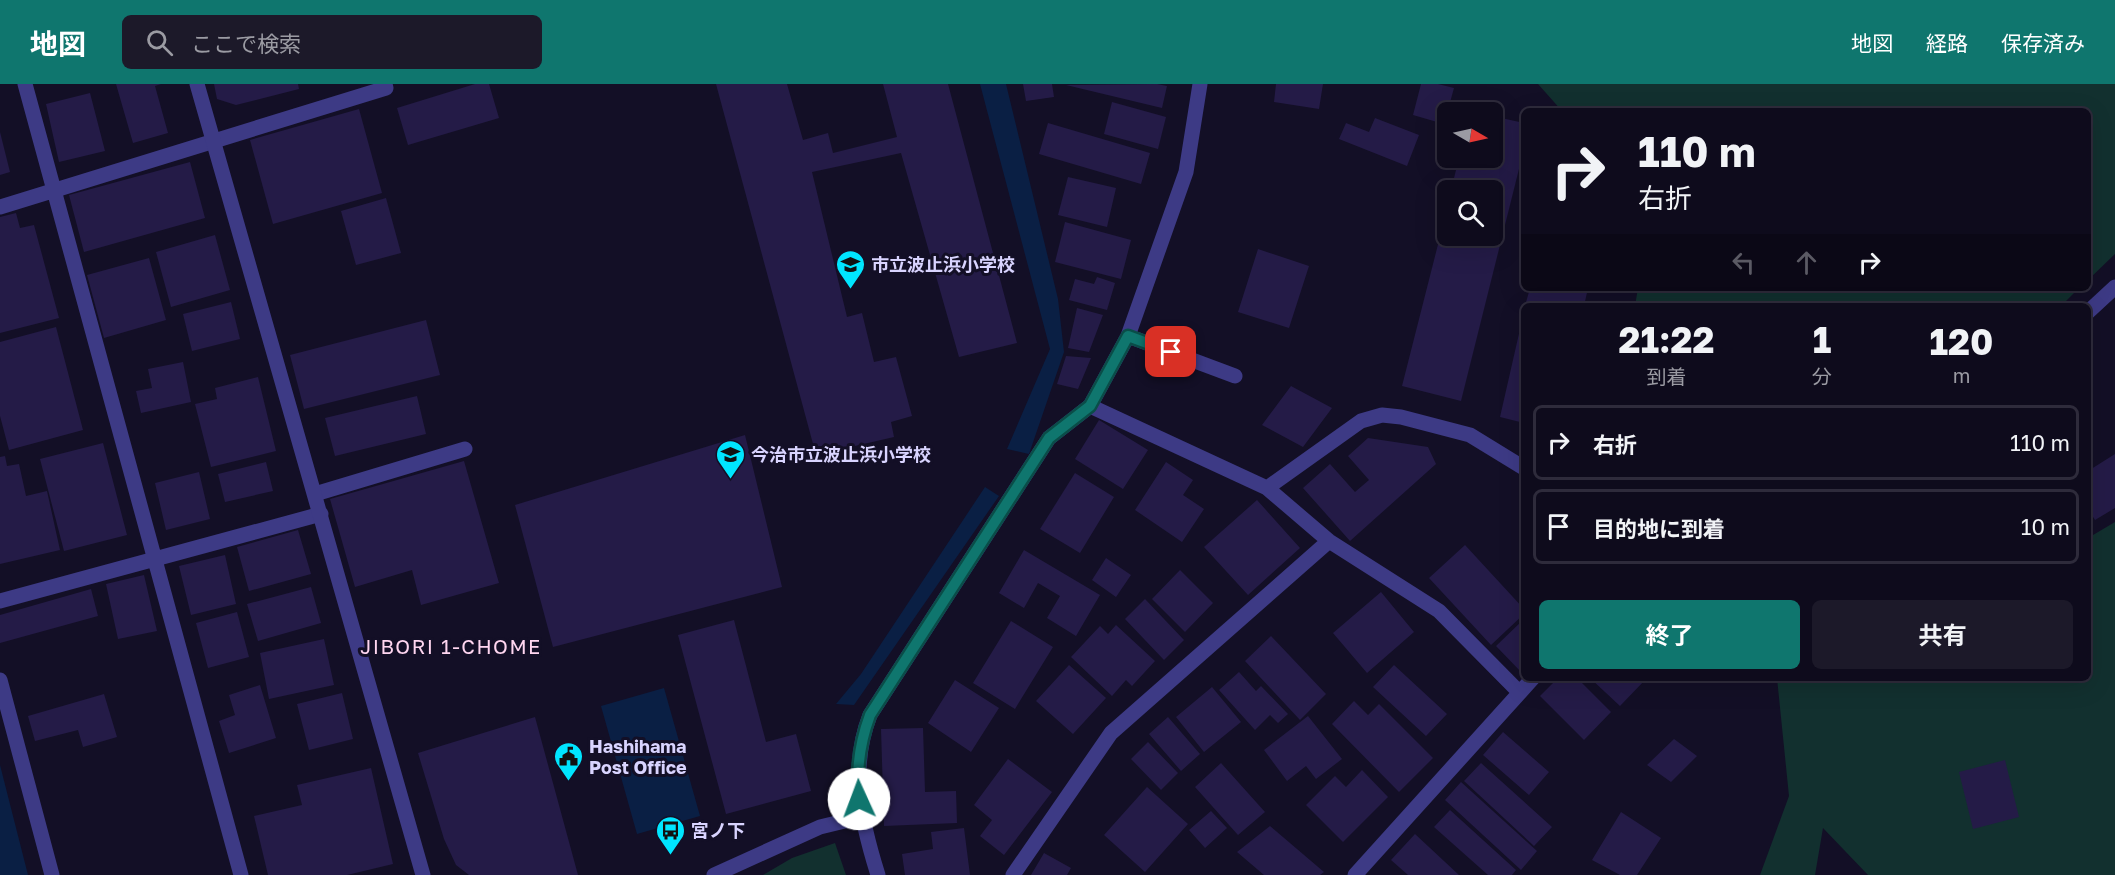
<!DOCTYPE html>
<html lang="ja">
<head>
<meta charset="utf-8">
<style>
  body { margin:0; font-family:"Golos Text","Noto Sans JP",sans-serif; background:#1c1929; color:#f1f3f6; height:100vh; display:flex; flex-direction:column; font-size:22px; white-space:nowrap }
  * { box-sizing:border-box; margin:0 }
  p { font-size:20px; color:#9b9ba3 }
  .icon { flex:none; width:33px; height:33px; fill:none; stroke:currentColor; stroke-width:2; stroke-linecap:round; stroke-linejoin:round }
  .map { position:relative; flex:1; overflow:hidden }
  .side { position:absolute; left:1521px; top:219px; width:570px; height:378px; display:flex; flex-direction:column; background:#0e0b1c; border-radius:9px; box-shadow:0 6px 24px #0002,0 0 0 2px #2e2b3b }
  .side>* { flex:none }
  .top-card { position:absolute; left:1521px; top:24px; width:570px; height:183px; border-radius:9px; box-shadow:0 6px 24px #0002,0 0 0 2px #2e2b3b; background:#0e0b1c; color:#f1f3f6; overflow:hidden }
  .needle { width:39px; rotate:99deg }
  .buttons { position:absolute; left:1437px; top:18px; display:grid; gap:12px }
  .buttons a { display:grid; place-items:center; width:66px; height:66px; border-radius:9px; background:#0e0b1c; box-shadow:0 6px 24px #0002,0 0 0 2px #2e2b3b; font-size:30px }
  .pin { position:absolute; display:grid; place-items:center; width:51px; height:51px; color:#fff; margin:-26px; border-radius:12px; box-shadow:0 3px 9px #0006 }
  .me { position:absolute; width:66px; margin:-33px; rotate:358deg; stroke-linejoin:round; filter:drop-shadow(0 0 4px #0008) }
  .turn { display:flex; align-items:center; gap:21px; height:126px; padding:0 18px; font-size:27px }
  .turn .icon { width:78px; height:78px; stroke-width:2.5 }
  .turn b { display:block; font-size:42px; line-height:51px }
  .lanes { display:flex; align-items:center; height:57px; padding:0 18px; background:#0003; justify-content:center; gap:30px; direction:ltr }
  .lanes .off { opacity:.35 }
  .eta { display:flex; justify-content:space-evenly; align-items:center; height:102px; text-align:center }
  .eta b { font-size:36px; font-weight:700; line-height:42px }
  .button { display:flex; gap:12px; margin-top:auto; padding:12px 18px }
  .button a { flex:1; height:69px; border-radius:9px; background:#0f766e; color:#fff; font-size:24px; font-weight:700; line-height:69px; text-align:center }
  .button a+a { background:#1c1929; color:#f1f3f6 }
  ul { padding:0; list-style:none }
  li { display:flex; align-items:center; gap:18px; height:75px; margin:0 12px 9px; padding:0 6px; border:3px solid #2e2b3b; border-radius:9px }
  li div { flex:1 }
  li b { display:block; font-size:22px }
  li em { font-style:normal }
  header { display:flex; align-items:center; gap:36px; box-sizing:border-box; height:84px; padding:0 30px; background:#0f766e; color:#fff }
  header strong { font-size:28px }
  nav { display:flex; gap:33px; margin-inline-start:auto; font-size:21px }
  .search { width:420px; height:54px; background:#1c1929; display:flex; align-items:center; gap:15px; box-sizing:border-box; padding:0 21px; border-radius:9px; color:#9b9ba3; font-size:22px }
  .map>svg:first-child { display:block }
  .green { fill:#12302f }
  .water { fill:#0a1f44 }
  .building { fill:#241b47 }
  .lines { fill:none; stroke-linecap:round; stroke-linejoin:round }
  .minor { stroke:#3d3a85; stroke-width:15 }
  .tertiary { stroke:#3d3a85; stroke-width:15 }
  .route-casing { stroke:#0a4d48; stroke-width:15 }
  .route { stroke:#0f766e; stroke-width:10 }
  .labels { text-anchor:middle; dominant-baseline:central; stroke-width:6; stroke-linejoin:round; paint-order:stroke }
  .poi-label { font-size:18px; font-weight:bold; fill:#d9d4ff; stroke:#130f26; text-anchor:start }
  .neighbourhood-label { font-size:20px; letter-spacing:1.5px; fill:#ffd6f0; stroke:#130f26 }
</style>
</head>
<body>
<header>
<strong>地図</strong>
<div class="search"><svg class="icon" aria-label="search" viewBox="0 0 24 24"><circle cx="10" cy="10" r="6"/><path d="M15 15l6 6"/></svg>ここで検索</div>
<nav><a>地図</a><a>経路</a><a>保存済み</a></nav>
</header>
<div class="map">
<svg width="2115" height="791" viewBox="0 0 2115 791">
  <rect width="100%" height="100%" fill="#130f26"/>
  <!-- green -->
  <path class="green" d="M1538,0H2115V170L2088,196V27H1562Z
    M1638,204H2079L2061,222H1635Z
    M2115,438V791H1868L1823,744L1815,791H1760L1789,712L1777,594H2088V454Z
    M835,759L846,791H763L792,774Z"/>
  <!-- water -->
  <path class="water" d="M980,0H1006L1058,215L1064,268L1029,370L1007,365L1050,265Z
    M985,403L999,412L854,621L836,620L861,590Z
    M664,604L700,732L637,750L601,622Z
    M0,681L28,791H0Z"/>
  <!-- building -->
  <path class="building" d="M116,0H161L155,2L168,49L133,59Z
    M214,0H298L299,5L236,21L217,15Z
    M475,0H489L499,34L408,61L397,24Z
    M716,0H787L803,56L828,49L833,69L897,53L883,0H948L1017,259L959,273L901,69L812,88L847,233L862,229L874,278L896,273L912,332L891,338L894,353L816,371Z
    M1023,0H1052L1054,13L1026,17Z
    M1157,0L1167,2L1162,24L1066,1Z
    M1276,0H1323L1319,25L1274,18Z
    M1421,0H1438L1454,4L1444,40L1413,31Z
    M90,9L105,67L59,78L46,20Z
    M1112,18L1166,33L1158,65L1104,50Z
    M359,25L382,109L273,140L250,56Z
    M1492,32L1524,39V65L1461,317L1402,302L1447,125L1448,152H1492V106H1451L1459,74H1492Z
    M1375,34L1419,51L1407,82L1339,55L1346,39L1369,48Z
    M1048,39L1150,69L1141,100L1039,70Z
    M0,48L10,88L0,91Z
    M190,78L205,134L84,168L69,111Z
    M1068,93L1116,104L1107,143L1058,131Z
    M386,114L401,169L356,181L341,127Z
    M16,129L20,144L34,141L59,234L0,249V133Z
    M1065,138L1131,156L1121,195L1055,178Z
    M215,151L230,206L171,223L156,168Z
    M1258,165L1309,182L1289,244L1238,228Z
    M149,174L166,236L104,254L87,191Z
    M1097,193L1115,199L1107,226L1069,216L1075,195L1094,200Z
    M1530,204H1588L1584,222H1525Z
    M231,218L240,255L192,267L183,230Z
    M1077,224L1103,231L1089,268L1068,264Z
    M1523,232H1524V339L1500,333Z
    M426,236L440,291L304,325L290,271Z
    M56,243L83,346L9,366L0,332V258Z
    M1066,272L1091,274L1078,305L1057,300Z
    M183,278L191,318L141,329L136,307L152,304L148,285Z
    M258,293L276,367L211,383L195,320L217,315L215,304Z
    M1291,302L1332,324L1303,363L1262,341Z
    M417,312L426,350L335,372L325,334Z
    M1099,336L1148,366L1123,405L1075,375Z
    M745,351L782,503L553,563L515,421Z
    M1368,354L1428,363L1436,380L1350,457L1303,404L1330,380L1355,408L1369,396L1348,372Z
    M103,359L127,451L64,467L40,375Z
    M2115,370V424L2095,436L2088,425V387Z
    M5,372L7,382L19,380L26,412L47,407L60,466L0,480V373Z
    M464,377L499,499L421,521L412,486L355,503L330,415Z
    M266,378L273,407L225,418L218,390Z
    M1166,378L1193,396L1183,411L1204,425L1182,458L1135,426Z
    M199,388L210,435L166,446L155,399Z
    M1075,389L1114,413L1080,469L1040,445Z
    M1257,416L1300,464L1248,511L1204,463Z
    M298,446L311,490L249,507L237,463Z
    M1465,461L1524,525V530L1491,561L1429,494Z
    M1024,466L1100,511L1076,552L1047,534L1060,512L1038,499L1024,524L999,509Z
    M225,471L236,520L191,531L179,482Z
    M1106,474L1131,491L1116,513L1092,496Z
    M1180,486L1213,519L1185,548L1152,515Z
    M144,491L157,547L118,555L106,500Z
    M311,503L321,539L258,557L247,520Z
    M91,505L98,532L0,559V531Z
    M1381,508L1414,548L1367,589L1333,549Z
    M1145,515L1184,556L1164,576L1125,535Z
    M237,528L249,573L208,584L196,539Z
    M1524,535V588L1522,589L1496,562Z
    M734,536L766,658L796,650L811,707L726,730L678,551Z
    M1011,537L1053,563L1015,625L973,599Z
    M1116,541L1155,577L1132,602L1126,596L1112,612L1071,573L1100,542L1108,550Z
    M1271,552L1326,610L1300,636L1245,577Z
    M324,555L334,601L269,615L260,569Z
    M1069,581L1106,614L1073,650L1036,617Z
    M1394,581L1447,630L1426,652L1373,603Z
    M1239,588L1256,607L1261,602L1288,630L1278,639L1270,631L1255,646L1219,606Z
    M1558,594H1577L1611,628L1584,656L1540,612Z
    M1590,594H1642L1645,596L1620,622Z
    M955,596L999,624L971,668L928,639Z
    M260,601L276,654L229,669L219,637L235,631L229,611Z
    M1212,603L1241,638L1204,668L1176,633Z
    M342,609L353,655L309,666L297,620Z
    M104,610L117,653L83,663L78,646L35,657L28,632Z
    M1354,617L1368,631L1379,620L1433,674L1399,708L1332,640Z
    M1308,632L1342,675L1316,695L1306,682L1287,697L1264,666Z
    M535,633L578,791H469L456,781L444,755L418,669Z
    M1168,633L1200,670L1181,687L1149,650Z
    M923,644L925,708L956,707L957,739L884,742L881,645Z
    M1503,648L1549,688L1529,711L1483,671Z
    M1674,655L1697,672L1671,698L1647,681Z
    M1148,658L1178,689L1161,706L1131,675Z
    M1008,675L1052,708L1004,771L980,752L992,736L974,721Z
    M2005,676L2019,733L1973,745L1959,688Z
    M1221,679L1265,728L1238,751L1195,703Z
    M1481,679L1552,743L1534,762L1464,697Z
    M371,684L393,780L347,791H268L254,732L302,721L297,701Z
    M1362,686L1388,713L1343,758L1306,721L1335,692L1346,703Z
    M1461,698L1537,767L1521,786L1445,716Z
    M1147,703L1188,740L1145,788L1104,751Z
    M1450,726L1516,786L1512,791H1488L1434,743Z
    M1211,727L1227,744L1205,764L1189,746Z
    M1621,728L1661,754L1637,791H1620L1592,776Z
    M1270,742L1324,788L1320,791H1264L1237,768Z
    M964,744L970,791H905L902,770L933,765L931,748Z
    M1415,750L1459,791H1408L1391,776Z
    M1044,769L1071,784L1067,791H1031Z"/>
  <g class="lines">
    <!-- minor -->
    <path class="minor" d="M25,0L241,791
      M0,123L386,4L385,0
      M2088,228L2115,203
      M1128,252L1235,292
      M1090,322L1267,404L1329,457L1439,527L1519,608
      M1267,404L1361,337L1382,331L1401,333L1470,351L1524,384
      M315,410L465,365
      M0,517L321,430
      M0,596L52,791
      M878,791C861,737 849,685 870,631L1049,354L1090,322L1128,252L1186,88L1200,0
      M1013,791L1111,649L1329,457
      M1355,791L1533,594"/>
    <!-- tertiary -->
    <path class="tertiary" d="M197,0L423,791
      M714,791L820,743L861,733"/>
  </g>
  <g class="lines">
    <defs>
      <path id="route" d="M859,715C856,686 860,658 870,631L1049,354L1090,322L1128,252L1171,268"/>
    </defs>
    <!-- route casing -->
    <use href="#route" class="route-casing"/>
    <!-- route -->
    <use href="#route" class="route"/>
  </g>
  <!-- icons -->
  <defs>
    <symbol id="school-pin" viewBox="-11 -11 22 30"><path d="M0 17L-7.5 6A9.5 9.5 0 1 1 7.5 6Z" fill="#00e5ff" stroke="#130f26"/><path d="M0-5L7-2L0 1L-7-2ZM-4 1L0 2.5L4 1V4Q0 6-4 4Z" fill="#111"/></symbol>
    <symbol id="civic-pin" viewBox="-11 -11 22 30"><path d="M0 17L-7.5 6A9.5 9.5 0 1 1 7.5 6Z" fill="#00e5ff" stroke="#130f26"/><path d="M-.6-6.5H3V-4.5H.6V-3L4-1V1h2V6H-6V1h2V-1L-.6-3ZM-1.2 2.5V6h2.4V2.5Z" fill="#111"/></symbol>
    <symbol id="bus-pin" viewBox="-11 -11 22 30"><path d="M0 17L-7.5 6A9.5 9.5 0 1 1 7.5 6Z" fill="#00e5ff" stroke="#130f26"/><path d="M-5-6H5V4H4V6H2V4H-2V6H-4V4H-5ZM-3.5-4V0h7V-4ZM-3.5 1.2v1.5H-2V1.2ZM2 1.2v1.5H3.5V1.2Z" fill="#111"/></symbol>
  </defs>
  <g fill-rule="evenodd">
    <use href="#school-pin" x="834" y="164" width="33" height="45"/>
    <use href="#school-pin" x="714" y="354" width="33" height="45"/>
    <use href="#civic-pin" x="552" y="656" width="33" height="45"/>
    <use href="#bus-pin" x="654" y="730" width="33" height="45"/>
  </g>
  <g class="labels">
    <!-- poi labels -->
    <g class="poi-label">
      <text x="871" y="180">市立波止浜小学校</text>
      <text x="751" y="370">今治市立波止浜小学校</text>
      <text x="589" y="662">Hashihama<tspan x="589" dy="21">Post Office</tspan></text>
      <text x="691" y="746">宮ノ下</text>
    </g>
    <!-- neighbourhood labels -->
    <g class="neighbourhood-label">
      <text x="451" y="562">JIBORI 1-CHOME</text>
    </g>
  </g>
</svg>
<div class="buttons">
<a><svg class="needle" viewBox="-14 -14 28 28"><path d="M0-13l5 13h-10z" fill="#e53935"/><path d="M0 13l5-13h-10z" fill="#9b9ba3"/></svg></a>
<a><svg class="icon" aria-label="search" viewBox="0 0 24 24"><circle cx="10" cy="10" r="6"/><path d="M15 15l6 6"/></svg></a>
</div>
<div class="pin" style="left:1171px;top:268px;background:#d93025"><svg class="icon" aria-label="arrive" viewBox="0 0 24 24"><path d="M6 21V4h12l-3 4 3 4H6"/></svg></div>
<svg class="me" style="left:859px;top:715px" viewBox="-20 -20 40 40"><circle r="19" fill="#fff"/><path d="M0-13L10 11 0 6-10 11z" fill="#0f766e"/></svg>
<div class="top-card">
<div class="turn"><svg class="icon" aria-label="right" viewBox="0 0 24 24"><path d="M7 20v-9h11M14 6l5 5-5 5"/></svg><div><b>110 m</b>右折</div></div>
<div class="lanes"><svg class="icon off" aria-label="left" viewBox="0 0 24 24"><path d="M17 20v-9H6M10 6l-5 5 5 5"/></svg><svg class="icon off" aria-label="ahead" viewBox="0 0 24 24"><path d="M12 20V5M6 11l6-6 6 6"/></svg><svg class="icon" aria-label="right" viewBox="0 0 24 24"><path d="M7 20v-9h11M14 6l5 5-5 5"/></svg></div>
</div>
<section class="side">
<div class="eta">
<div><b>21:22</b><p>到着</p></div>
<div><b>1</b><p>分</p></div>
<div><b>120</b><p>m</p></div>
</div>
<ul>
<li><svg class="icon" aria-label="right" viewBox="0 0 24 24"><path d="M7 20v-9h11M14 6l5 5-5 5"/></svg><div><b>右折</b></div><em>110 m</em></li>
<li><svg class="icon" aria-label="arrive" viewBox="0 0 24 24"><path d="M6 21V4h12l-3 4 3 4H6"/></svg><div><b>目的地に到着</b></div><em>10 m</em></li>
</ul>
<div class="button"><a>終了</a><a>共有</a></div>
</section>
</div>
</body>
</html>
